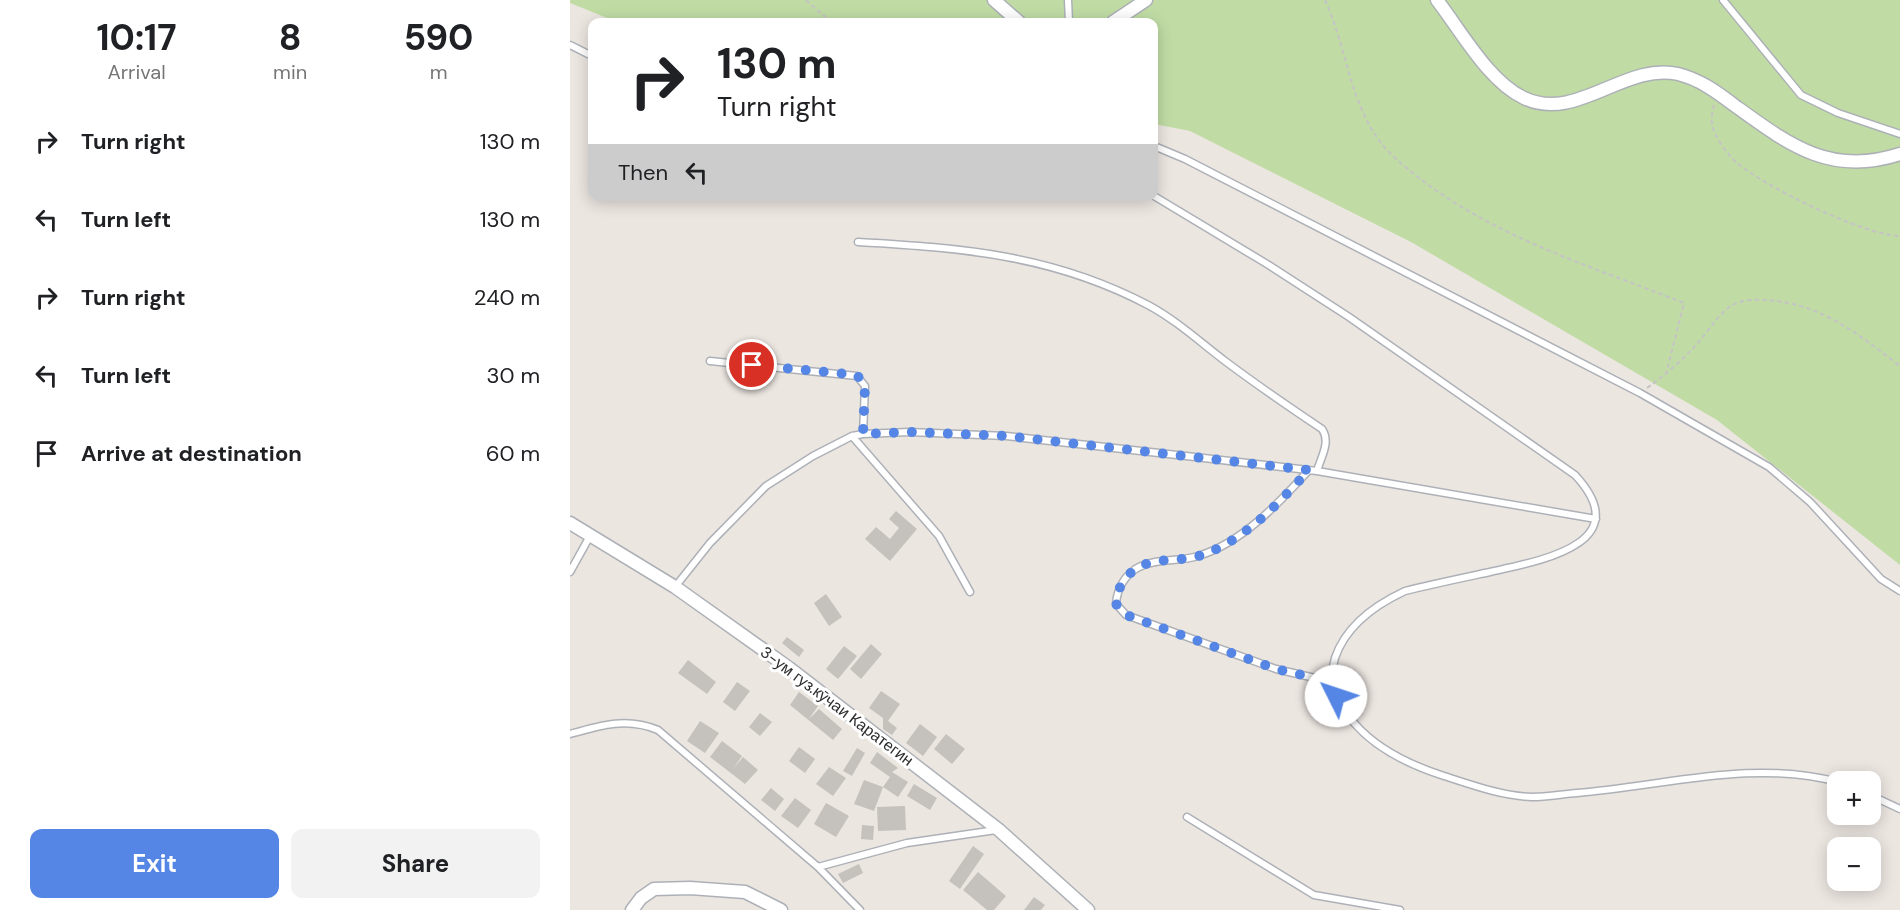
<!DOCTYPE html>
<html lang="en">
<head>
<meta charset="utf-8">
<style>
  body { margin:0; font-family:"DM Sans",sans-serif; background:#f2f2f2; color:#202124; height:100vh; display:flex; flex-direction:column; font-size:22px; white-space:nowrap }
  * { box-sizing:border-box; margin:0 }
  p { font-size:20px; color:#757577 }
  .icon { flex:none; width:33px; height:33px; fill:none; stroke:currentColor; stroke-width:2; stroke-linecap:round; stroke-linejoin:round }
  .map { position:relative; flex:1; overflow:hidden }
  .side { display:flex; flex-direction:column; background:#fff; width:570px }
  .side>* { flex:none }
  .hud { position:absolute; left:18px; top:18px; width:570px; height:183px; border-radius:12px; box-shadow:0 3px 15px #0003; background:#fff; color:#202124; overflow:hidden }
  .fabs { position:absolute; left:1257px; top:771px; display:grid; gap:12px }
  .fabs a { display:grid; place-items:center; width:54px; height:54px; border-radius:12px; background:#fff; box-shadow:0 3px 15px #0003; font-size:30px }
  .pin { position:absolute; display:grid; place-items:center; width:51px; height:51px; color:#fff; margin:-26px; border:3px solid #fff; border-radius:50%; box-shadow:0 2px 6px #0007 }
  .me { position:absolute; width:66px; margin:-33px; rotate:311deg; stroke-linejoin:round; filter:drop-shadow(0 0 4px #0008) }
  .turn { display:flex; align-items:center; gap:21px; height:126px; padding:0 30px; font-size:27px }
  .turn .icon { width:78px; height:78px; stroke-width:2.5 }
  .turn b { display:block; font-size:42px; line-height:51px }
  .then { display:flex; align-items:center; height:57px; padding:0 30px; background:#0003; gap:12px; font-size:22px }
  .eta { display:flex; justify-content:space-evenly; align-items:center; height:102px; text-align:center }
  .eta b { font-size:36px; font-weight:700; line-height:42px }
  .cta { display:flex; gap:12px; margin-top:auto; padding:12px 30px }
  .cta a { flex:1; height:69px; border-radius:12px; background:#5586e5; color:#fff; font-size:24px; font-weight:700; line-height:69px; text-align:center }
  .cta a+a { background:#f2f2f2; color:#202124 }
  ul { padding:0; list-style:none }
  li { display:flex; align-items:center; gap:18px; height:78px; padding:0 30px }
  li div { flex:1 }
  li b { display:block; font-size:22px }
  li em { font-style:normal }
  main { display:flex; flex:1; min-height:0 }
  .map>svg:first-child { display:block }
  .green { fill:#c0dca4 }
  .building { fill:#c5c1bc }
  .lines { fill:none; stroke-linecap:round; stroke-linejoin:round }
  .service-casing { stroke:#adb1b7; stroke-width:9 }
  .minor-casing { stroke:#adb1b7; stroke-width:15 }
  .path { stroke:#c4c4c4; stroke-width:2; stroke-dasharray:4.5 3; stroke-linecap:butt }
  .service { stroke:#fff; stroke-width:6 }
  .minor { stroke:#fff; stroke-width:12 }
  .route { stroke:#5586e5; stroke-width:10; stroke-dasharray:0 18 }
  .labels { text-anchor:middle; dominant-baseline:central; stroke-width:6; stroke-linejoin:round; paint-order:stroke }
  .street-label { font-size:16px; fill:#2d2d2d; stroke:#fff }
</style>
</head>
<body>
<main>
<section class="side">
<div class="eta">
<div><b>10:17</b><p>Arrival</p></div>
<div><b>8</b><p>min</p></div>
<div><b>590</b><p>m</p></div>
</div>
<ul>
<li><svg class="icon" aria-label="right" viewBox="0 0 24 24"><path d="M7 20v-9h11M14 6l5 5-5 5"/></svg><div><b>Turn right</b></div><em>130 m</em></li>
<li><svg class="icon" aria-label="left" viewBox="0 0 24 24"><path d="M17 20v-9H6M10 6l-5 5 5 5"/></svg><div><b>Turn left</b></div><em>130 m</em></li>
<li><svg class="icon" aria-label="right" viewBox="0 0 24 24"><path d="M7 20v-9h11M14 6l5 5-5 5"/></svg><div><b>Turn right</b></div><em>240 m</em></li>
<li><svg class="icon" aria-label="left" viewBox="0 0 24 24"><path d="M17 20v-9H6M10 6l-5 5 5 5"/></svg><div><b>Turn left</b></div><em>30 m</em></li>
<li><svg class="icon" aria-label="arrive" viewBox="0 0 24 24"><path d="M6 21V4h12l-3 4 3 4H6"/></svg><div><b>Arrive at destination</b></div><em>60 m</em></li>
</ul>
<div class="cta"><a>Exit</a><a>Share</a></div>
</section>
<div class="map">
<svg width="1330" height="910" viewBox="0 0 1330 910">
  <rect width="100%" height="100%" fill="#ece6e1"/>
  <!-- green -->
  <path class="green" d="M0,0H1330V565L1147,420L841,242L620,131L584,124V22H47L0,3Z"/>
  <!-- building -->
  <path class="building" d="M326,511L347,529L320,561L295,539L306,527L320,539L329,528L319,519Z
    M256,594L272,617L259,626L244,603Z
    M217,637L234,650L229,657L212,643Z
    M301,644L312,654L291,679L280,669Z
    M274,646L287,656L268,679L256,669Z
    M118,660L146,682L137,694L108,673Z
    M167,682L180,691L165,711L153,702Z
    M311,691L330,704L318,721L327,728L322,735L313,729V718L299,708Z
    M229,692L248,706L239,719L249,709L272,729L263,740L220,705Z
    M190,713L202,722L190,736L179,727Z
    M130,721L149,733L135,753L117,741Z
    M350,724L367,737L353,756L336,743Z
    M376,734L395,749L382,764L364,749Z
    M152,741L172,756L163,769L173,757L188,770L175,784L140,757Z
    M229,747L245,759L235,773L219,761Z
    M287,748L295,753L282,776L273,771Z
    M307,752L328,768L322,772L338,782L328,797L313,787L320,777L300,763Z
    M259,767L276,778L263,796L246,784Z
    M294,780L313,787L304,811L284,804Z
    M344,784L367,798L360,810L337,796Z
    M201,788L214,799L205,811L191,800Z
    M225,798L241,810L228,828L211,816Z
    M256,803L279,816L266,837L244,824Z
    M335,806L336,830L308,831L307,807Z
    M292,825L304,826L303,840L291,839Z
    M403,846L414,854L390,889L379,881Z
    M289,864L293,873L273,883L268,874Z
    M408,872L436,896L424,910H417L393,890Z
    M464,897L475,905L471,910H454Z"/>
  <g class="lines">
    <defs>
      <path id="service" d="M498,0L499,22
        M1153,0L1231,95L1268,113L1330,134
        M0,45L22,56
        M584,146L615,159L1070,393L1199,467L1240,502L1311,579L1330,591
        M584,196L697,264L779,317L1005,475C1069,544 969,561 920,572C892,578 863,584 835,591C805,605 776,625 765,658C757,684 768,705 785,724C807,749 843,766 874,776C902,785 932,796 962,797C977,797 993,794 1007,793C1095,786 1181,759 1268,782
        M288,242C393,248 483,255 578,305C606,320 630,342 655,361C687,385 719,407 752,429C761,442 751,457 747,471
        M140,361L287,376L295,386L293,434
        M282,436L369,536L400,592
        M739,470C709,503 672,543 628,556C609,562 587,558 569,567C555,574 547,589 546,604L556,615L706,669L762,682
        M0,572L20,536
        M105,587L140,543L196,486L243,456L282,436L293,434L339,432L436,436L616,456L747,471L1026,519
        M0,734C31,725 57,717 88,730L248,867L290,910
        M1300,795L1330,809
        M617,817L744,895L830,910
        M248,867L337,843L426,830"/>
      <path id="minor" d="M424,0L449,22
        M867,0C891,31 919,82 954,98C1006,123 1055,62 1108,74C1129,79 1147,92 1164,105C1218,144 1260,177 1330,154
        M543,22L576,0
        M0,523L105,587L219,668L429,830L518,910
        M62,910L71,898L84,889L120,888L175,892L211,910"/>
    </defs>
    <!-- service casing -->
    <use href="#service" class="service-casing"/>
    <!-- minor casing -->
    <use href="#minor" class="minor-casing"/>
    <!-- path -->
    <path class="path" d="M236,0L261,22
      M755,0C775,43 779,96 806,136C816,152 833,165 848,177C926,238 1023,267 1114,303L1096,374
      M1144,105C1143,110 1141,117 1142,123C1143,135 1157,154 1166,162C1195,187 1293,235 1330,236
      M1077,388C1095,375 1113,360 1128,343C1138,331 1146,318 1158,308C1168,300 1185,299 1197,300C1252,304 1288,334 1330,366"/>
    <!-- service -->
    <use href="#service" class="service"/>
    <!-- minor -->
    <use href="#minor" class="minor"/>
  </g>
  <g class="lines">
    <!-- route -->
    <path class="route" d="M182,365L287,375L295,386L293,434L339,432L436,436L739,470C709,503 675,540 632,555C612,562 588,557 569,567C556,574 546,589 546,604L556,615L706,669L762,682L766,696"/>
  </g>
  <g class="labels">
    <!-- street labels -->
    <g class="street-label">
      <text transform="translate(267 706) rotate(37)">3-ум гуз.кӯчаи Каратегин</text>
    </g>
  </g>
</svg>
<div class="fabs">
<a>+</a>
<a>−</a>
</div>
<div class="pin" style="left:182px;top:365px;background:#d93025"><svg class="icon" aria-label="arrive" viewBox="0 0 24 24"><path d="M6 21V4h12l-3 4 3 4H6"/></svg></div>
<svg class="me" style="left:766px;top:696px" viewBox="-20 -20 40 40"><circle r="19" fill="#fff"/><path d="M0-13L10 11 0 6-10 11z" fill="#5586e5"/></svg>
<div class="hud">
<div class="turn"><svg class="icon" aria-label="right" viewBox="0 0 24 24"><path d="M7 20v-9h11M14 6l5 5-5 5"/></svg><div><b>130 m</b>Turn right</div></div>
<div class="then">Then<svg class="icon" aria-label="left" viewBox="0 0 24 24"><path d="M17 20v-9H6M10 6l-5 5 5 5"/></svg></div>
</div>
</div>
</main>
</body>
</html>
